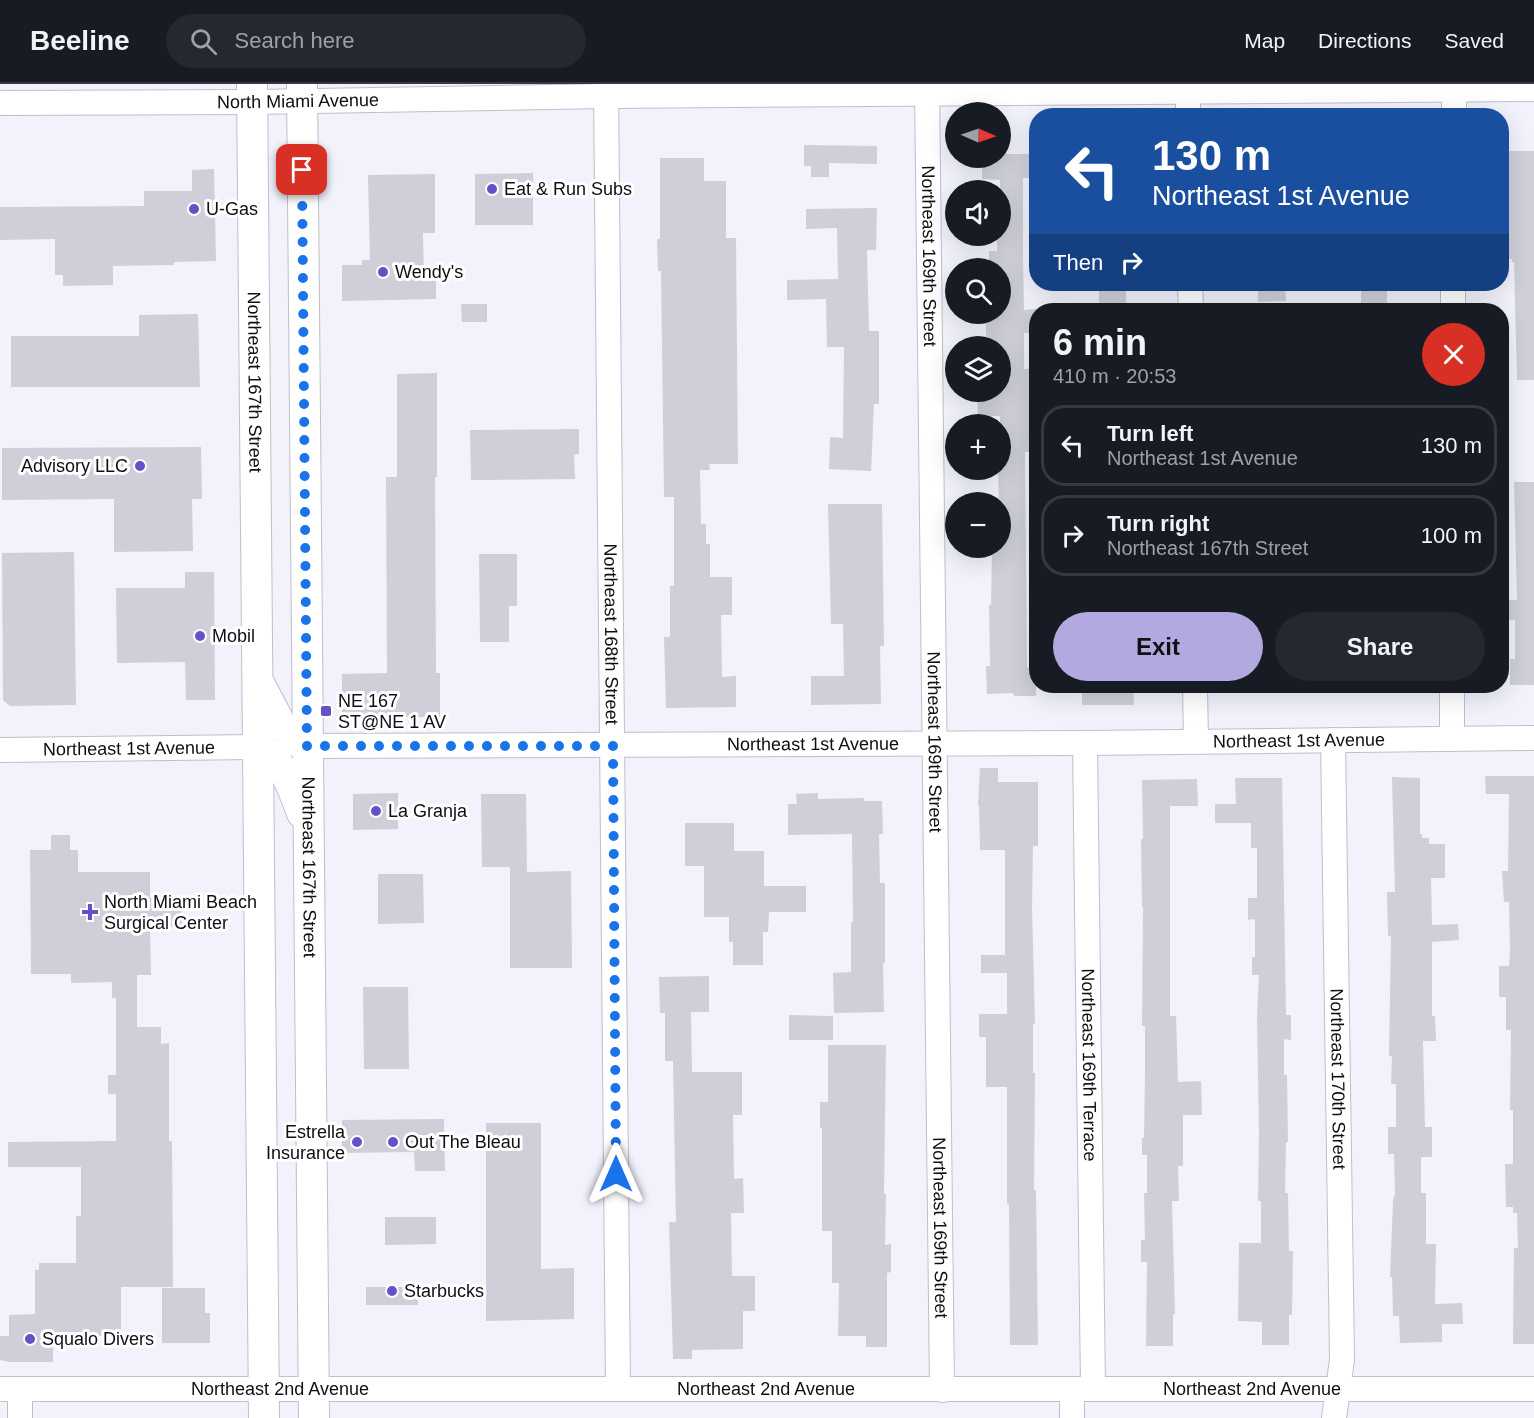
<!DOCTYPE html>
<html lang="en">
<head>
<meta charset="utf-8">
<style>
  body { margin:0; font-family:Helvetica,sans-serif; background:#242831; color:#f1f3f6; height:100vh; display:flex; flex-direction:column; font-size:22px; white-space:nowrap }
  * { box-sizing:border-box; margin:0 }
  p { font-size:20px; color:#9ea1a6 }
  .icon { flex:none; width:33px; height:33px; fill:none; stroke:currentColor; stroke-width:2; stroke-linecap:round; stroke-linejoin:round }
  .map { position:relative; flex:1; overflow:hidden }
  .sheet { position:absolute; left:1029px; top:219px; width:480px; height:390px; display:flex; flex-direction:column; background:#171b24; border-radius:24px; box-shadow:0 6px 24px #0002 }
  .sheet>* { flex:none }
  .guide { position:absolute; left:1029px; top:24px; width:480px; height:183px; border-radius:24px; box-shadow:0 6px 24px #0002; background:#1a4fa0; color:#fff; overflow:hidden }
  .needle { width:39px; rotate:92deg }
  .fabs { position:absolute; left:945px; top:18px; display:grid; gap:12px }
  .fabs a { display:grid; place-items:center; width:66px; height:66px; border-radius:50%; background:#171b24; box-shadow:0 6px 24px #0002; font-size:30px }
  .pin { position:absolute; display:grid; place-items:center; width:51px; height:51px; color:#fff; margin:-26px; border-radius:12px; box-shadow:0 3px 9px #0006 }
  .me { position:absolute; width:66px; margin:-33px; rotate:0deg; stroke-linejoin:round; filter:drop-shadow(0 0 4px #0008) }
  .turn { display:flex; align-items:center; gap:21px; height:126px; padding:0 24px; font-size:27px }
  .turn .icon { width:78px; height:78px; stroke-width:2.5 }
  .turn b { display:block; font-size:42px; line-height:51px }
  .then { display:flex; align-items:center; height:57px; padding:0 24px; background:#0003; gap:12px; font-size:22px }
  .round { display:grid; place-items:center; flex:none; width:63px; height:63px; border-radius:32px; background:#242831 }
  .summary { display:flex; align-items:center; justify-content:space-between; height:102px; padding:0 24px }
  h1 { font-size:36px; font-weight:600; line-height:45px }
  .cta { display:flex; gap:12px; margin-top:auto; padding:12px 24px }
  .cta a { flex:1; height:69px; border-radius:36px; background:#b3a9e1; color:#111; font-size:24px; font-weight:600; line-height:69px; text-align:center }
  .cta a+a { background:#242831; color:#f1f3f6 }
  ul { padding:0; list-style:none }
  li { display:flex; align-items:center; gap:18px; height:81px; margin:0 12px 9px; padding:0 12px; border:3px solid #363941; border-radius:24px }
  li div { flex:1 }
  li b { display:block; font-size:22px }
  li em { font-style:normal }
  header { display:flex; align-items:center; gap:36px; box-sizing:border-box; height:84px; padding:0 30px; background:#171b24; border-bottom:2px solid #363941 }
  header strong { font-size:28px }
  nav { display:flex; gap:33px; margin-inline-start:auto; font-size:21px }
  .search { width:420px; height:54px; background:#242831; display:flex; align-items:center; gap:15px; box-sizing:border-box; padding:0 21px; border-radius:33px; color:#9ea1a6; font-size:22px }
  .map>svg:first-child { display:block }
  .building { fill:#cfcfda }
  .lines { fill:none; stroke-linecap:round; stroke-linejoin:round }
  .minor-casing { stroke:#bfbeca; stroke-width:26 }
  .major-casing { stroke:#bfbeca; stroke-width:32 }
  .minor { stroke:#fff; stroke-width:24 }
  .major { stroke:#fff; stroke-width:30 }
  .route { stroke:#1a73e8; stroke-width:10; stroke-dasharray:0 18 }
  .poi-dot { fill:#684fc8; stroke:#fff; stroke-width:2 }
  .labels { text-anchor:middle; dominant-baseline:central; stroke-width:6; stroke-linejoin:round; paint-order:stroke }
  .street-label { font-size:18px; fill:#0f0e12; stroke:#fff }
  .poi-label { font-size:18px; fill:#0f0e12; stroke:#fff; text-anchor:start }
</style>
</head>
<body>
<header>
<strong>Beeline</strong>
<div class="search"><svg class="icon" aria-label="search" viewBox="0 0 24 24"><circle cx="10" cy="10" r="6"/><path d="M15 15l6 6"/></svg>Search here</div>
<nav><a>Map</a><a>Directions</a><a>Saved</a></nav>
</header>
<div class="map">
<svg width="1534" height="1334" viewBox="0 0 1534 1334">
  <rect width="100%" height="100%" fill="#f2f2fd"/>
  <!-- building -->
  <path class="building" d="M804,61L877,62V80L829,79V93H811V82H804Z
    M1507,67H1534V296H1517L1514,178H1512V175H1505L1504,133H1502V104H1507Z
    M1000,70H1033V94H1023V172L1024,226L1036,225V249H1024V285L1036,284V368H1025L1027,582L1028,584H1036V612H1014L1013,609L987,610L986,582H990L989,521H991L992,464H1000L998,386H1000V332H978L977,308H1000V262H990V256H986V230H1000V184H989V167H997V152H1000V96L982,95V74H1000Z
    M660,74H704V97H726V154H736L738,380H709L710,386H700L701,440H706V460H710V493H732V531H721L722,593L736,592V623L666,624L664,553H670V502H674V413H664L661,187H658L657,155H660Z
    M214,85L216,177L174,178V181L113,182V201L63,202V191H55V155L0,156V123L144,122V107H192V86Z
    M533,89V141H475V90Z
    M435,90V149H423L424,196H436V215L342,217V181H362V176H370L368,91Z
    M877,124L876,166H867L869,247H879V320H874L871,387L829,385L830,353L843,354L844,263H827L826,215L787,216V196L838,195L837,144L806,145V125Z
    M1099,200H1126V226H1099Z
    M1258,200H1285L1286,217L1258,218Z
    M1361,200H1387V226H1361Z
    M461,220H487V238H462Z
    M198,230L200,303H11V252H139V231Z
    M437,289V393H435L436,589H440V633H342V590L387,589L386,393H397V290Z
    M579,345V370L574,371L575,395L471,396L470,346Z
    M201,363L202,415H192L193,467L114,468V415L2,416V364Z
    M1514,398H1534V601H1510V575H1515V536H1504V516H1517Z
    M828,420H882L884,562H880L881,620L811,621V592H844L843,540H831Z
    M74,468L76,621L10,622L3,616L2,469Z
    M479,470H517V522H509V558H480Z
    M185,488H214L215,616H186L185,578L117,579L116,504H185Z
    M1082,602H1133L1134,621H1082Z
    M980,684H998V698H1038V762H1033L1032,822L1035,940H1033V989H1035L1034,1106H1036L1038,1261H1010L1009,1120H1007V1003H986V953H979V930H1007V889H981V871H1005V766H980L979,721H978Z
    M1485,692H1534V1260H1513L1514,1164H1518L1517,1129H1513V1123H1506L1505,1080H1513V1026H1510L1511,946H1506V913H1499V882H1509L1510,866L1509,818H1504L1502,787H1508L1509,710H1486Z
    M1392,693L1420,694V750H1422V754H1429V760H1445V794H1431L1432,841L1458,840L1459,856L1432,858V932H1435L1436,957H1423L1425,1043H1432V1073H1421V1109H1426V1160H1436L1435,1220L1462,1219L1463,1240H1442V1258L1400,1259L1399,1232H1393L1392,1193H1390L1393,1117L1395,1109L1394,1070H1388V1043H1396V1000H1391L1392,972H1389L1391,852H1388L1387,808H1395Z
    M1235,694H1282L1286,931H1291V956L1284,955V991H1287L1288,1058H1286L1285,1109H1288L1289,1167H1293L1292,1231H1289V1261H1262V1238L1238,1237L1239,1159H1261V1117H1258L1259,1050L1257,932L1259,891H1252V873H1255V835L1248,836V814H1257V764H1251V739H1215V720H1236Z
    M1197,695L1198,722H1170V932H1176L1178,998L1201,997L1202,1031H1183V1082H1178L1179,1117H1172L1175,1230H1173V1262H1146L1147,1178H1141V1156H1145L1144,1109H1147V1071H1142V1054H1144L1145,991V942H1142L1143,823H1142L1141,755H1143L1142,696Z
    M398,709V745L353,746V710Z
    M818,709V715L864,714V717H882L883,750H879L880,799H885V879H883L884,928L834,929L833,889L851,888V838H853L852,750L788,751V720H797L796,710Z
    M481,710H526L527,788L571,787L572,884H510V783H482Z
    M685,739H734V767H764V802H806V828H769L768,848H763V881H733V858H729V833H704V782H685Z
    M51,751H70V766H78V788H150V814L181,813L182,843H150L151,891H137V943H161V960L169,959V1057H172L173,1203H121V1252H59V1257H53V1278H9L0,1276V1252H9V1231L35,1230V1186H39V1179H76V1132H81V1083H8V1058L116,1057V1010H108V991H116V914H112V898L71,899V890H31L30,766H51Z
    M378,790H423L424,839L378,840Z
    M709,892V928H691L692,988H742V1031H733L734,1095L743,1094L744,1129H731L732,1192H755V1227H743V1265L692,1266V1275H673L669,1138H676L673,977H665V929H660L659,893Z
    M363,903H408L409,985H364Z
    M789,931L833,932V956H789Z
    M828,961H886L884,1110H886L885,1161L891,1160V1188L887,1189V1263H866V1252H838L839,1199H832V1147H822V1044H820V1018H828Z
    M444,1035L445,1087H415L414,1068L342,1069V1036Z
    M486,1039H541V1185L574,1184V1235L486,1237Z
    M385,1133H436V1160L385,1161Z
    M366,1203H418V1221H366Z
    M162,1204H205V1229H210V1259H162Z"/>
  <g class="lines">
    <defs>
      <g id="minor">
        <path id="s1" d="M606,0L618,1305"/>
        <path id="s2" d="M927,0L942,1306"/>
        <path d="M1188,8V32"/>
        <path id="s3" d="M0,19L252,18L606,12L1534,5"/>
        <path d="M1454,32V6"/>
        <path d="M1190,200L1191,226"/>
        <path d="M1453,226V200"/>
        <path d="M1195,602L1196,657"/>
        <path d="M1452,655V602"/>
        <path id="s4" d="M1333,656L1342,1276L1334,1334"/>
        <path id="s5" d="M1085,659L1093,1305"/>
        <path id="s6" d="M307,662L1085,659L1534,654"/>
        <path id="s7" d="M0,666L258,663"/>
        <path id="s8" d="M0,1305H1534"/>
        <path d="M20,1305V1334"/>
        <path d="M1072,1306V1334"/>
      </g>
      <g id="major">
        <path id="s9" d="M252,0L264,1334"/>
        <path id="s10" d="M302,0L314,1334"/>
        <path d="M260,601L281,641L293,656L307,662"/>
        <path d="M258,663C287,682 290,698 302,729"/>
      </g>
    </defs>
    <!-- minor casing -->
    <use href="#minor" class="minor-casing"/>
    <!-- major casing -->
    <use href="#major" class="major-casing"/>
    <!-- minor -->
    <use href="#minor" class="minor"/>
    <!-- major -->
    <use href="#major" class="major"/>
  </g>
  <g class="lines">
    <!-- route -->
    <path class="route" d="M302,86L307,662H613L616,1090"/>
  </g>
  <!-- markers -->
  <g class="poi-dot">
    <circle cx="492" cy="105" r="6"/>
    <circle cx="194" cy="125" r="6"/>
    <circle cx="383" cy="188" r="6"/>
    <circle cx="140" cy="382" r="6"/>
    <circle cx="200" cy="552" r="6"/>
    <rect x="320" y="621" width="12" height="12" rx="3"/>
    <circle cx="376" cy="727" r="6"/>
    <path d="M87 819h6v6h6v6h-6v6h-6v-6h-6v-6h6z"/>
    <circle cx="357" cy="1058" r="6"/>
    <circle cx="393" cy="1058" r="6"/>
    <circle cx="392" cy="1207" r="6"/>
    <circle cx="30" cy="1255" r="6"/>
  </g>
  <g class="labels">
    <!-- street labels -->
    <g class="street-label">
      <text stroke="none"><textPath href="#s3" startOffset="298">North Miami Avenue</textPath></text>
      <text stroke="none"><textPath href="#s2" startOffset="172">Northeast 169th Street</textPath></text>
      <text stroke="none"><textPath href="#s9" startOffset="298">Northeast 167th Street</textPath></text>
      <text stroke="none"><textPath href="#s1" startOffset="550">Northeast 168th Street</textPath></text>
      <text stroke="none"><textPath href="#s6" startOffset="992">Northeast 1st Avenue</textPath></text>
      <text stroke="none"><textPath href="#s2" startOffset="658">Northeast 169th Street</textPath></text>
      <text stroke="none"><textPath href="#s6" startOffset="506">Northeast 1st Avenue</textPath></text>
      <text stroke="none"><textPath href="#s7" startOffset="129">Northeast 1st Avenue</textPath></text>
      <text stroke="none"><textPath href="#s10" startOffset="783">Northeast 167th Street</textPath></text>
      <text stroke="none"><textPath href="#s5" startOffset="322">Northeast 169th Terrace</textPath></text>
      <text stroke="none"><textPath href="#s4" startOffset="339">Northeast 170th Street</textPath></text>
      <text stroke="none"><textPath href="#s2" startOffset="1144">Northeast 169th Street</textPath></text>
      <text stroke="none"><textPath href="#s8" startOffset="766">Northeast 2nd Avenue</textPath></text>
      <text stroke="none"><textPath href="#s8" startOffset="1252">Northeast 2nd Avenue</textPath></text>
      <text stroke="none"><textPath href="#s8" startOffset="280">Northeast 2nd Avenue</textPath></text>
    </g>
    <!-- poi labels -->
    <g class="poi-label">
      <text x="504" y="105">Eat &amp; Run Subs</text>
      <text x="206" y="125">U-Gas</text>
      <text x="395" y="188">Wendy's</text>
      <text x="128" y="382" text-anchor="end">Advisory LLC</text>
      <text x="212" y="552">Mobil</text>
      <text x="338" y="617">NE 167<tspan x="338" dy="21">ST@NE 1 AV</tspan></text>
      <text x="388" y="727">La Granja</text>
      <text x="104" y="818">North Miami Beach<tspan x="104" dy="21">Surgical Center</tspan></text>
      <text x="345" y="1048" text-anchor="end">Estrella<tspan x="345" dy="21">Insurance</tspan></text>
      <text x="405" y="1058">Out The Bleau</text>
      <text x="404" y="1207">Starbucks</text>
      <text x="42" y="1255">Squalo Divers</text>
    </g>
  </g>
</svg>
<div class="fabs">
<a><svg class="needle" viewBox="-14 -14 28 28"><path d="M0-13l5 13h-10z" fill="#e53935"/><path d="M0 13l5-13h-10z" fill="#9ea1a6"/></svg></a>
<a><svg class="icon" aria-label="sound" viewBox="0 0 24 24"><path d="M4 9h4l5-4v14l-5-4H4zM17 9q2 3 0 6"/></svg></a>
<a><svg class="icon" aria-label="search" viewBox="0 0 24 24"><circle cx="10" cy="10" r="6"/><path d="M15 15l6 6"/></svg></a>
<a><svg class="icon" aria-label="layers" viewBox="0 0 24 24"><path d="M12 4l9 5-9 5-9-5zM3 14l9 5 9-5"/></svg></a>
<a>+</a>
<a>−</a>
</div>
<div class="pin" style="left:302px;top:86px;background:#d93025"><svg class="icon" aria-label="arrive" viewBox="0 0 24 24"><path d="M6 21V4h12l-3 4 3 4H6"/></svg></div>
<svg class="me" style="left:616px;top:1090px" viewBox="-20 -20 40 40"><path d="M0-17L14 15 0 8-14 15z" fill="#1a73e8" stroke="#fff" stroke-width="4"/></svg>
<div class="guide">
<div class="turn"><svg class="icon" aria-label="left" viewBox="0 0 24 24"><path d="M17 20v-9H6M10 6l-5 5 5 5"/></svg><div><b>130 m</b>Northeast 1st Avenue</div></div>
<div class="then">Then<svg class="icon" aria-label="right" viewBox="0 0 24 24"><path d="M7 20v-9h11M14 6l5 5-5 5"/></svg></div>
</div>
<section class="sheet">
<div class="summary"><div><h1>6 min</h1><p>410 m · 20:53</p></div><a class="round" style="background:#d93025;color:#fff"><svg class="icon" aria-label="close" viewBox="0 0 24 24"><path d="M6 6l12 12M18 6L6 18"/></svg></a></div>
<ul>
<li><svg class="icon" aria-label="left" viewBox="0 0 24 24"><path d="M17 20v-9H6M10 6l-5 5 5 5"/></svg><div><b>Turn left</b><p>Northeast 1st Avenue</p></div><em>130 m</em></li>
<li><svg class="icon" aria-label="right" viewBox="0 0 24 24"><path d="M7 20v-9h11M14 6l5 5-5 5"/></svg><div><b>Turn right</b><p>Northeast 167th Street</p></div><em>100 m</em></li>
</ul>
<div class="cta"><a>Exit</a><a>Share</a></div>
</section>
</div>
</body>
</html>
